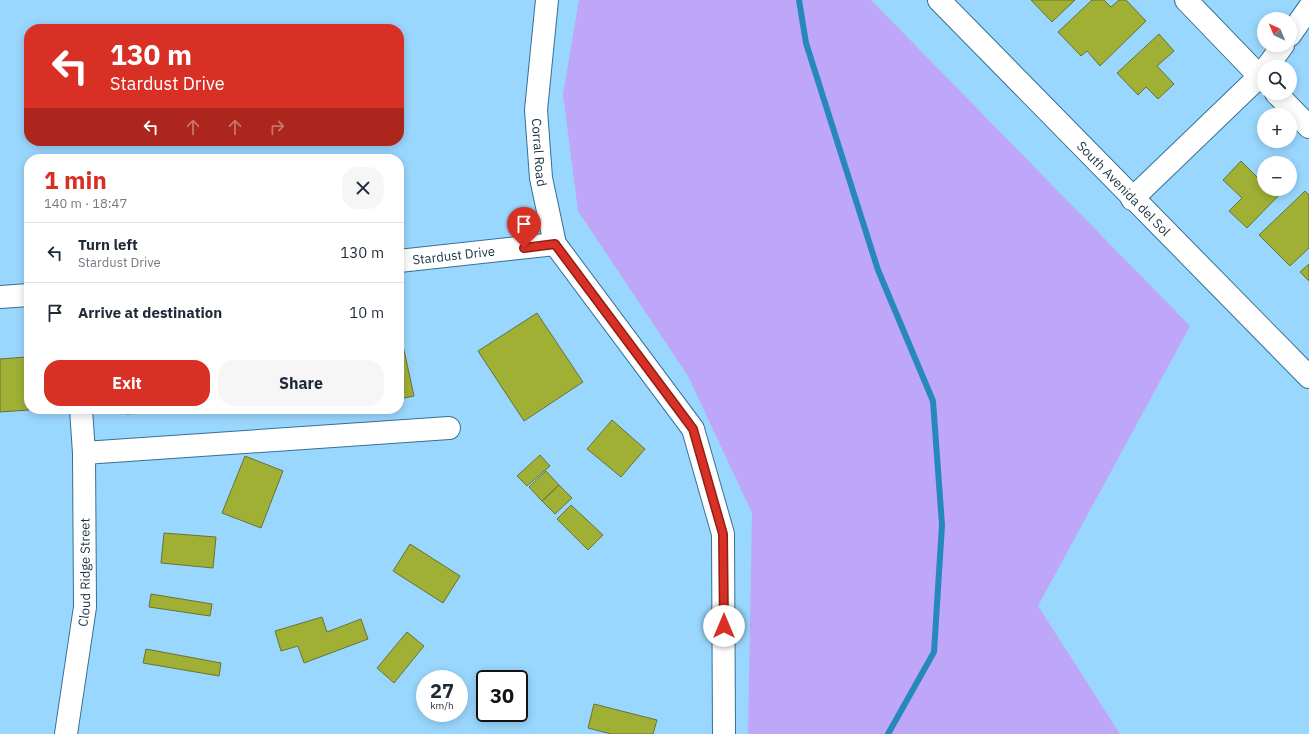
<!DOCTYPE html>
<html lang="en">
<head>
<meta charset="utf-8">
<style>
  body { margin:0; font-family:"IBM Plex Sans",sans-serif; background:#f6f6f7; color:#1f2937; height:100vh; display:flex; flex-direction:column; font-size:15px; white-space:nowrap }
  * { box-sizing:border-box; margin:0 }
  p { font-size:13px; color:#747a83 }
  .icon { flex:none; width:22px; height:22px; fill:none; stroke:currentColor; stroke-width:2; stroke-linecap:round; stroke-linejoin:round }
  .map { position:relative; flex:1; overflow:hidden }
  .panel { position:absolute; left:24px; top:154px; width:380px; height:260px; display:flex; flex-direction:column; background:#fff; border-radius:16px; box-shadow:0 2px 10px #0003 }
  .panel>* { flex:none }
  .top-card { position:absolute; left:24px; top:24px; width:380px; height:122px; border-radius:16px; box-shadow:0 2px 10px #0003; background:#d93025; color:#fff; overflow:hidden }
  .needle { width:26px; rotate:316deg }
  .buttons { position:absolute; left:1257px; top:12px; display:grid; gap:8px }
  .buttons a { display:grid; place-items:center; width:40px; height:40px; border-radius:50%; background:#fff; box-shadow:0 2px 10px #0003; font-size:20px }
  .speed { position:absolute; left:416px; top:670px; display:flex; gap:8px; font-size:20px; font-weight:700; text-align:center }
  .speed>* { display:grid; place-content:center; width:52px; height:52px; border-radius:50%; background:#fff; box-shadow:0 2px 10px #0003; line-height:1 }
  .speed small { font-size:10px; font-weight:400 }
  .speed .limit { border:2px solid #111; border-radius:6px; background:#fff; color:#111 }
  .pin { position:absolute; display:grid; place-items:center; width:34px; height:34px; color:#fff; margin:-41px -17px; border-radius:50% 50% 50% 0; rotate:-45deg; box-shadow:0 0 4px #0007 }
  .pin .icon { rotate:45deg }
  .me { position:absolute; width:44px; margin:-22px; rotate:0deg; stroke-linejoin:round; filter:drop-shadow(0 0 3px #0008) }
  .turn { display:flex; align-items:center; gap:14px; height:84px; padding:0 20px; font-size:18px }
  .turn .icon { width:52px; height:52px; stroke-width:2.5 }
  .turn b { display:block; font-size:28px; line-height:34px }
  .lanes { display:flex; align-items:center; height:38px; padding:0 20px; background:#0003; justify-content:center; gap:20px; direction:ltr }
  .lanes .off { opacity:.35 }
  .round { display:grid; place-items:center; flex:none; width:42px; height:42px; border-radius:16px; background:#f6f6f7 }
  .head { display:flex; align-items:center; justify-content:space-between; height:68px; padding:0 20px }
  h1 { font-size:24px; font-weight:700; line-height:30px; color:#d93025 }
  .primary-button { display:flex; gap:8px; margin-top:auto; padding:8px 20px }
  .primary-button a { flex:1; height:46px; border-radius:16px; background:#d93025; color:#fff; font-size:16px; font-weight:700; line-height:46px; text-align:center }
  .primary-button a+a { background:#f6f6f7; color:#1f2937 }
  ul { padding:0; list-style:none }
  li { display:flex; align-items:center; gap:12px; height:60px; padding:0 20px; border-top:1px solid #e0e1e3 }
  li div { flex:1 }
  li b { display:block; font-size:15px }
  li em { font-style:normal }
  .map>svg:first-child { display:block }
  .green { fill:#bea6f9 }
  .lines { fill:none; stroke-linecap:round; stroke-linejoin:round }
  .stream { stroke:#2788bb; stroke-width:6 }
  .building { fill:#9fb035; stroke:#687237 }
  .minor-casing { stroke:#357194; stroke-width:24 }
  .minor { stroke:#fff; stroke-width:22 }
  .route-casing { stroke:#8d1f18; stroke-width:10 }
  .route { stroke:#d93025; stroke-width:7 }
  .labels { text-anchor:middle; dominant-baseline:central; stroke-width:3.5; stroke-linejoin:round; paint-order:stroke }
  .street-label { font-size:13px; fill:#193241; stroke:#e0f2fe }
</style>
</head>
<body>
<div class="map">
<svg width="1309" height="734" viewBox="0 0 1309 734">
  <rect width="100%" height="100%" fill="#9ad7fe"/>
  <!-- green -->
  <path class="green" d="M579,0H871L1190,326L1038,606L1120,734H748L752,513L688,376L578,211L563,94Z"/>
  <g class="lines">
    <!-- stream -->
    <path class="stream" d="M799,0L806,43L878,270L933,401L942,525L934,652L888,734"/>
  </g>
  <!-- building -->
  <path class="building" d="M1031,0H1075L1052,22Z
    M1092,0H1104L1111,7L1119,0H1126L1146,21L1100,66L1087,51L1081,56L1058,32Z
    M1159,34L1174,51L1157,66L1174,84L1158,99L1146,87L1138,95L1117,73Z
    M1241,161L1258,178L1264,172V189H1285L1247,228L1229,211L1242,198L1223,180Z
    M1305,191L1309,195V248L1290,266L1259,235Z
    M1309,264V281L1300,272Z
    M537,313L583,382L524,421L478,351Z
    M399,332H400L414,396L399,399Z
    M26,357L29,410L0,412V359Z
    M127,409H158L159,410L127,414Z
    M612,420L645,449L621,477L587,449Z
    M540,455L550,466L527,486L517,476Z
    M245,456L283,471L261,528L222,513Z
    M546,471L559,485L542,501L529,487Z
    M559,485L572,498L555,514L542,501Z
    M571,505L603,535L588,550L557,519Z
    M164,533L216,537L213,568L161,563Z
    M410,544L460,576L443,603L393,571Z
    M151,594L212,604L210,616L149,607Z
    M322,617L327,632L361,619L368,639L304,663L298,646L281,651L275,631Z
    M407,632L424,646L394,683L377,668Z
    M146,649L221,663L219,676L143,663Z
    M594,704L657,720L653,734H611L588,728Z"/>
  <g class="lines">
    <defs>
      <g id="minor">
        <path id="s1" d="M547,0L536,110L541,178L555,244L693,429L723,534L724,734"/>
        <path id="s2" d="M939,0L1309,377"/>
        <path d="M1186,0L1264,81"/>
        <path d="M1290,35L1309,8"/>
        <path d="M1267,67L1283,45"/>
        <path d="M1276,93L1309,127"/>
        <path d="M1132,199L1264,72"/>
        <path id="s3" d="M399,261L555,244"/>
        <path d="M0,297L29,295"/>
        <path d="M84,453L449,428"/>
        <path id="s4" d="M66,734L85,607L84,453L81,409"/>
      </g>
    </defs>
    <!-- minor casing -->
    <use href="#minor" class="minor-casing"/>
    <!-- minor -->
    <use href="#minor" class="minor"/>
  </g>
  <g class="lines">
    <defs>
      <path id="route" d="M524,248L555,244L693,429L723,534L724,626"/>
    </defs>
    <!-- route casing -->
    <use href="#route" class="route-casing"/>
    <!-- route -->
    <use href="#route" class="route"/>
  </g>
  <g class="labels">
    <!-- street labels -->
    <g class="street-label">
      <text stroke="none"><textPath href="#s1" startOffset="153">Corral Road</textPath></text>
      <text stroke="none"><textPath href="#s2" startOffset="264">South Avenida del Sol</textPath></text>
      <text stroke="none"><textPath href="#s3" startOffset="55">Stardust Drive</textPath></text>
      <text stroke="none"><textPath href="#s4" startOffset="163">Cloud Ridge Street</textPath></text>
    </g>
  </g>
</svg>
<div class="buttons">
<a><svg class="needle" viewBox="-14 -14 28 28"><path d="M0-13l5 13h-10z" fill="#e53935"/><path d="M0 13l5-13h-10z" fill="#747a83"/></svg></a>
<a><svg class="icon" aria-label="search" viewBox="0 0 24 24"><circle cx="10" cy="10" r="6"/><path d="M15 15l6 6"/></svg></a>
<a>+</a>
<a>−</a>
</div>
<div class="speed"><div>27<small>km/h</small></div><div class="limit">30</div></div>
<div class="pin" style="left:524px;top:248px;background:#d93025"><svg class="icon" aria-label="arrive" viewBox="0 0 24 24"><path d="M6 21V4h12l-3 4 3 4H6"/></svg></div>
<svg class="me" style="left:724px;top:626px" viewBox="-20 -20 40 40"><circle r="19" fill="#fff"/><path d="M0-13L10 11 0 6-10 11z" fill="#d93025"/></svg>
<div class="top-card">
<div class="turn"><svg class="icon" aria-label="left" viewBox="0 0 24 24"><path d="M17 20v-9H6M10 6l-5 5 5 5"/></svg><div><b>130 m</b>Stardust Drive</div></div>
<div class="lanes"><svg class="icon" aria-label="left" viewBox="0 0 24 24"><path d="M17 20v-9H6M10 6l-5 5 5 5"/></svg><svg class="icon off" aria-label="ahead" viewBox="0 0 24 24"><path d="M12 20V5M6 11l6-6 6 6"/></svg><svg class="icon off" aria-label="ahead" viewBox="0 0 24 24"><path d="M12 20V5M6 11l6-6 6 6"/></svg><svg class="icon off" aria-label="right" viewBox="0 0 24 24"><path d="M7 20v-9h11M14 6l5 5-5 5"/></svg></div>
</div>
<section class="panel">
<div class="head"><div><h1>1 min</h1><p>140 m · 18:47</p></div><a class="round"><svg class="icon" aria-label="close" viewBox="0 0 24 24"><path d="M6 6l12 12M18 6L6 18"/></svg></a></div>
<ul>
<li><svg class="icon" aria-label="left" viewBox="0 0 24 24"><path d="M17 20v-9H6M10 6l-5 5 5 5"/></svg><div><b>Turn left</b><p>Stardust Drive</p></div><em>130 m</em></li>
<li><svg class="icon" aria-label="arrive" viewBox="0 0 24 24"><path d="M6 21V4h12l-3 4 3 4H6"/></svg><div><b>Arrive at destination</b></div><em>10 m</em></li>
</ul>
<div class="primary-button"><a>Exit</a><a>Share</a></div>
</section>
</div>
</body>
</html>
